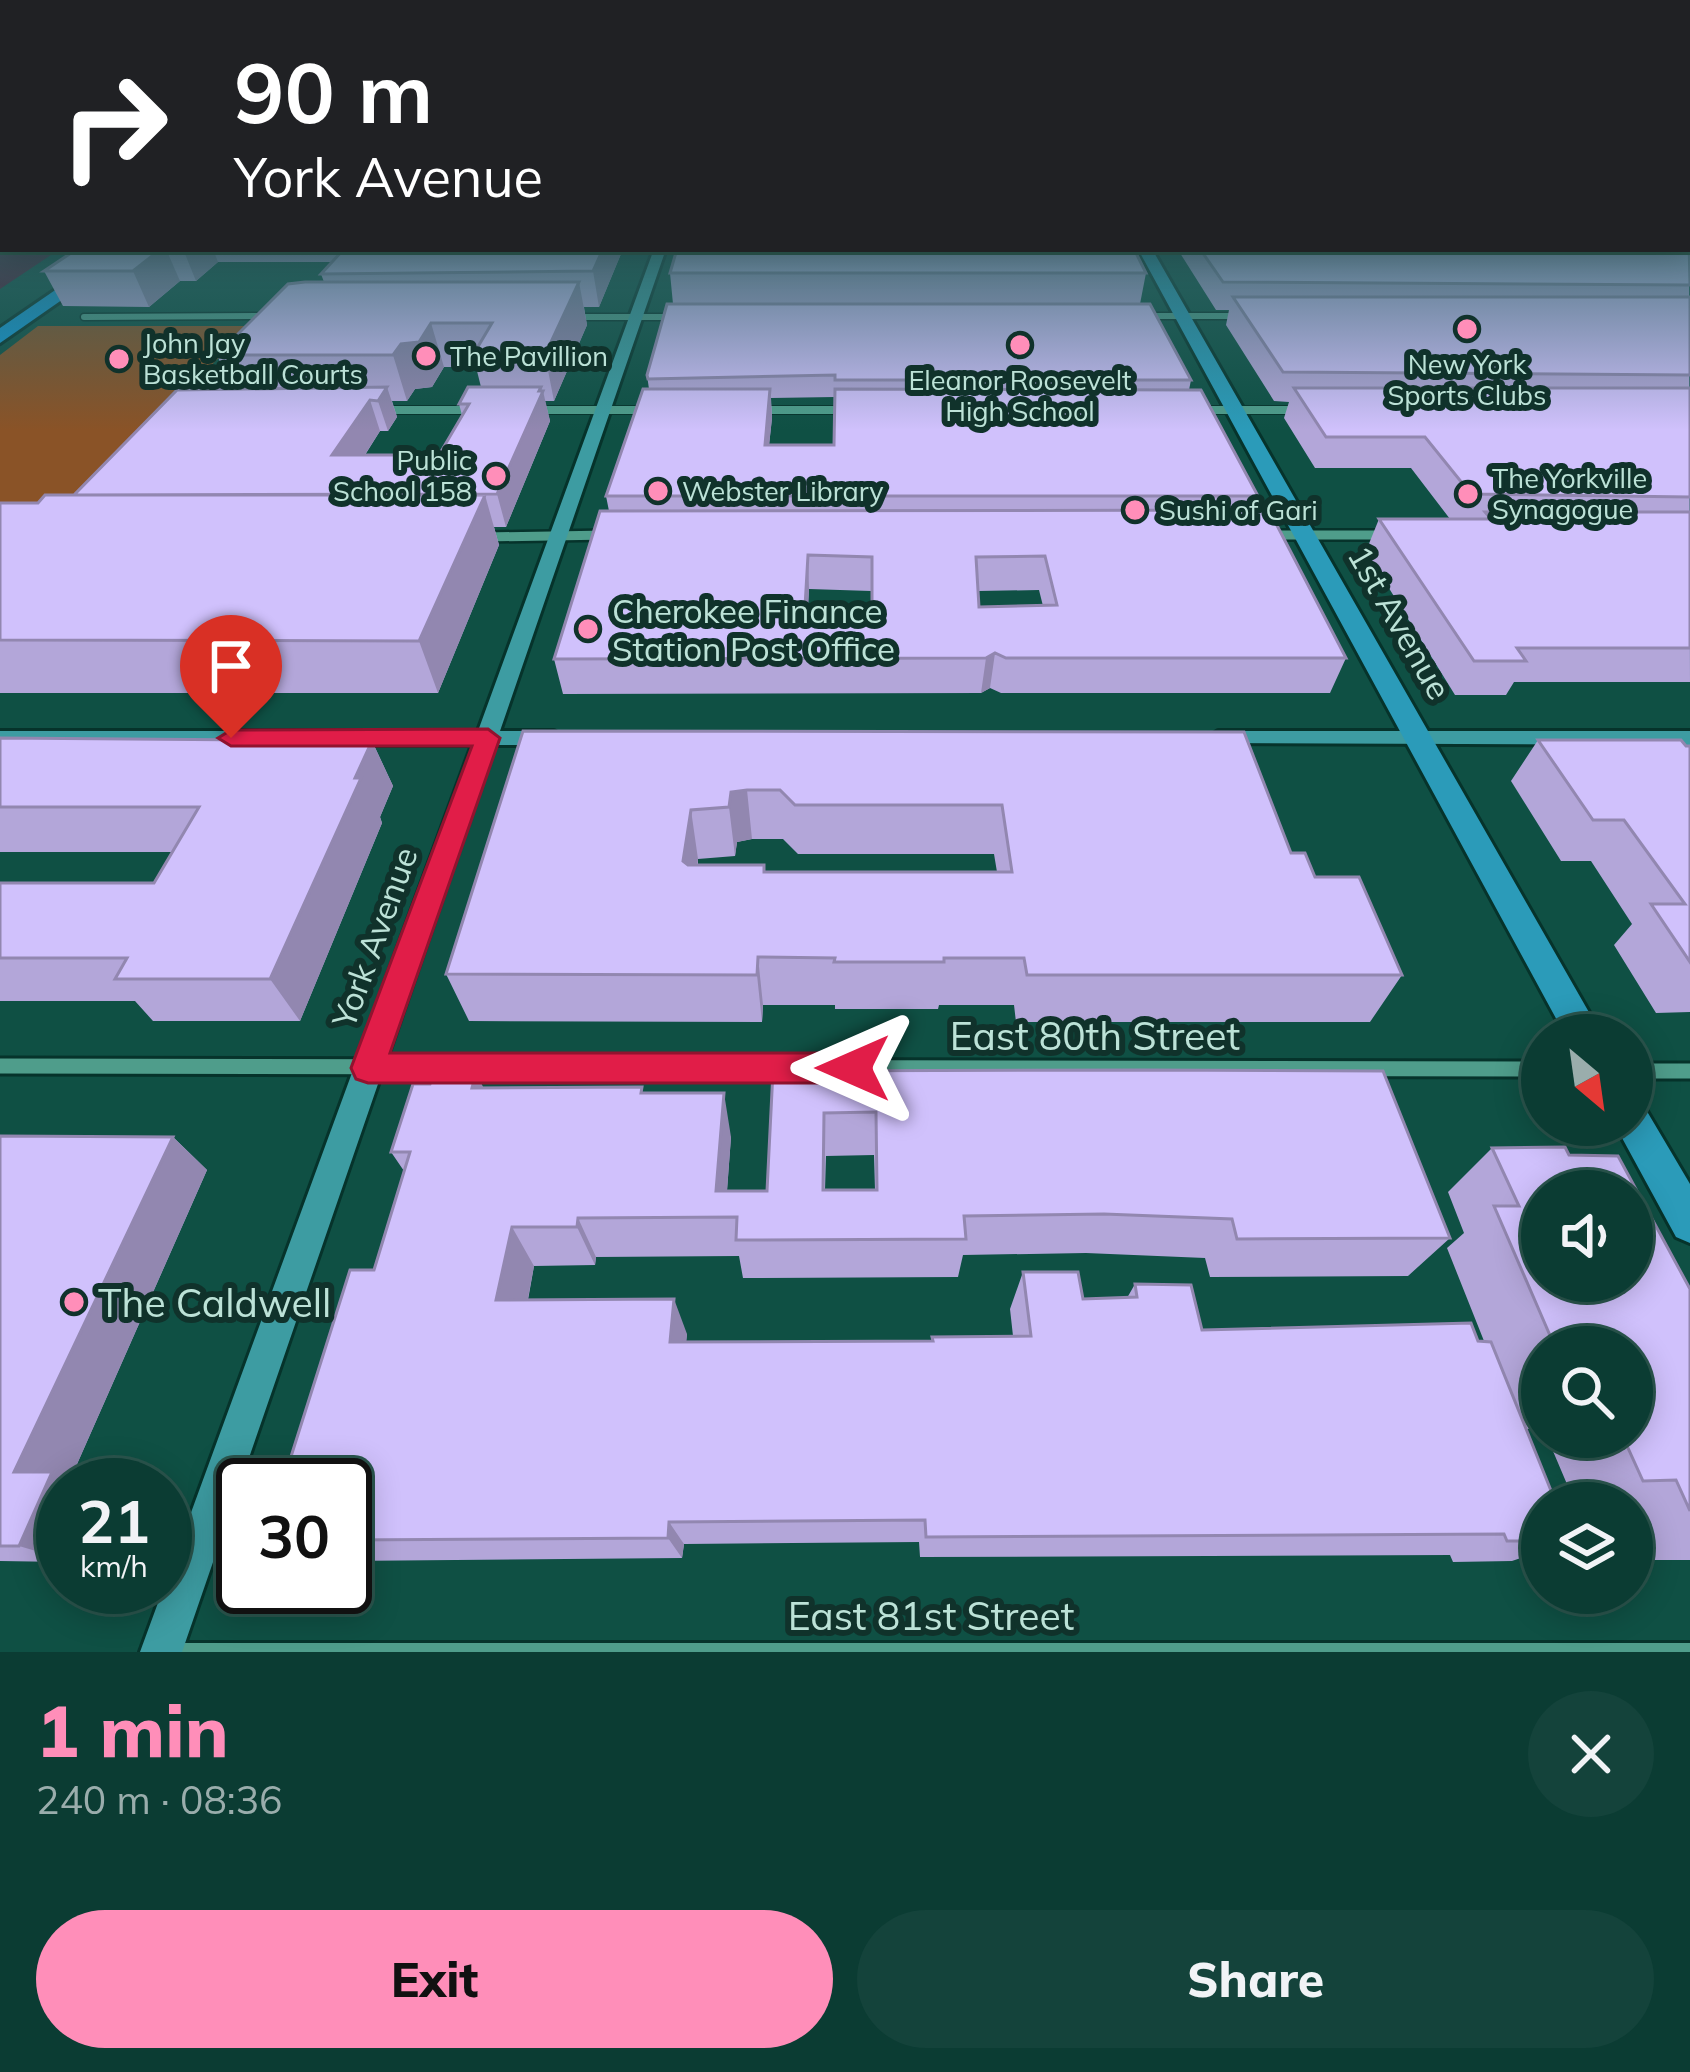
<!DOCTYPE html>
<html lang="en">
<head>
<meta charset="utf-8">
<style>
  body { margin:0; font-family:Mulish,sans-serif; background:#14433b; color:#f1f3f6; height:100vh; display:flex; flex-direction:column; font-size:45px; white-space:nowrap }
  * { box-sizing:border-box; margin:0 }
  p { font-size:39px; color:#9aadac }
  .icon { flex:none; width:66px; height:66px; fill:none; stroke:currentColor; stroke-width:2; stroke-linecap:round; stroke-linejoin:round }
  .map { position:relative; height:1652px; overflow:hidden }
  .side { display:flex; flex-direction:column; background:#0b3c33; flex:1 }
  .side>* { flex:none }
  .top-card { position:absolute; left:0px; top:0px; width:1692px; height:252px; box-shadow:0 6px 30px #0003,0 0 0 3px #2b564e; background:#202124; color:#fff; overflow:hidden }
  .needle { width:78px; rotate:151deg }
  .buttons { position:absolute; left:1521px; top:1014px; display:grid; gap:24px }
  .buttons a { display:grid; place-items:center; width:132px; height:132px; border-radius:50%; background:#0b3c33; box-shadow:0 6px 30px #0003,0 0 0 3px #2b564e; font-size:60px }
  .speed { position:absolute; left:36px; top:1458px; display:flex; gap:24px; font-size:60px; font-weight:700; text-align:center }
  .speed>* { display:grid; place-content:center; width:156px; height:156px; border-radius:50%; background:#0b3c33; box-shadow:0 6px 30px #0003,0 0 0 3px #2b564e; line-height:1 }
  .speed small { font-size:30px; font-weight:400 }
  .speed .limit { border:6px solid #111; border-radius:18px; background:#fff; color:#111 }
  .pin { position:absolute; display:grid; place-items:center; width:102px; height:102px; color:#fff; margin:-123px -51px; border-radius:50% 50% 50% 0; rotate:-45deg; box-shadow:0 0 12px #0007 }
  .pin .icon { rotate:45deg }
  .me { position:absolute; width:132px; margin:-66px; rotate:270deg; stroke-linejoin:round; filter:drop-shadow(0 0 9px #0008) }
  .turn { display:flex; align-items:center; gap:42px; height:252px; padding:0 36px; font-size:54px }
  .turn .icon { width:156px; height:156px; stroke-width:2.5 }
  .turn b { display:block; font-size:84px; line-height:102px }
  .round { display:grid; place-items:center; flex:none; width:126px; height:126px; border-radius:63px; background:#14433b }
  .overview { display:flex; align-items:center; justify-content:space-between; height:204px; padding:0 36px }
  h1 { font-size:72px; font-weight:800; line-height:90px; color:#ff8eb9 }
  .primary-button { display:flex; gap:24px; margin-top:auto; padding:24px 36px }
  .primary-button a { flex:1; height:138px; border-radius:72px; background:#ff8eb9; color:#111; font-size:48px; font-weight:800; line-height:138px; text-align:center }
  .primary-button a+a { background:#14433b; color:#f1f3f6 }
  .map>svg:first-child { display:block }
  .green { fill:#8a5327 }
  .water { fill:#561332 }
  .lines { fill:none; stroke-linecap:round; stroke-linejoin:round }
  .street-far4-casing { stroke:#06332b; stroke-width:9 }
  .street-far3-casing { stroke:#06332b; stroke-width:10 }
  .street-far2-casing { stroke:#06332b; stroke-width:14 }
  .street-far1-casing { stroke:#06332b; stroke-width:21 }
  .street-casing { stroke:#06332b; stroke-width:24 }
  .secondary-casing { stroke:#06332b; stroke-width:6 }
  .primary-casing { stroke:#06332b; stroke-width:6 }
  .highway-casing { stroke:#06332b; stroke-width:6 }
  .street-far4 { stroke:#4f9d8b; stroke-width:6 }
  .street-far3 { stroke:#4f9d8b; stroke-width:8 }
  .street-far2 { stroke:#4f9d8b; stroke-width:9 }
  .street-far1 { stroke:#4f9d8b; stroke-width:15 }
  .street { stroke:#4f9d8b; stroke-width:18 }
  .secondary { fill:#3d9ca2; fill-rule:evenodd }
  .primary { fill:#2b9bb9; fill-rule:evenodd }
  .highway { fill:#139ad8; fill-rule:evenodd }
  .wall { fill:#b3a6d9; fill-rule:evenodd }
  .shaded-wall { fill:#9287b0 }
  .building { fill:#d0c1fc; stroke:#9287b0; stroke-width:3; fill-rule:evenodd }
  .route { fill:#e11d48; stroke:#92132f; stroke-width:3 }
  .poi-dot { fill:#ff8eb9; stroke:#10322b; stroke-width:4.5 }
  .labels { text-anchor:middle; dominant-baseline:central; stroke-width:12; stroke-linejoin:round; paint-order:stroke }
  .far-poi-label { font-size:27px; fill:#bce2d7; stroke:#10322b; text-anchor:start }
  .poi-label { font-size:33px; fill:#bce2d7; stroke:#10322b; text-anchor:start }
  .street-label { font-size:33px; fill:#bce2d7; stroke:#10322b }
  .near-street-label { font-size:39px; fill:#bce2d7; stroke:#10322b }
  .near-poi-label { font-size:39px; fill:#bce2d7; stroke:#10322b; text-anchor:start }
</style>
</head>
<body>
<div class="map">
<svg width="1690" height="1652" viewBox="0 0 1690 1652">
  <rect width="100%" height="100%" fill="#0f5044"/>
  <!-- green -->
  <path class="green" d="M38,326H250L59,520H0V355Z"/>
  <!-- water -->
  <path class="water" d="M0,198L3,249H60L0,289Z"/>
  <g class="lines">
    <defs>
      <path id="street-far4" d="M1145,316H1239
        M84,317L267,316
        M569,317H675"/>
      <path id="street-far3" d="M199,401L234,362
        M379,410H473
        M535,410H647
        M757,410H851
        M1201,410H1301"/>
      <path id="street-far2" d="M1265,535H1389
        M485,537L609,535"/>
      <path id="street-far1" d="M0,1066L1542,1069
        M1632,1071H1690"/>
      <path id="street" d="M172,1652H1690"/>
      <path id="secondary" d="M654,249H666L500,731H554L565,738L554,745H495L182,1652H140L472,745H0V731H478Z
        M1218,731H1690V745L1210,743L1207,738Z"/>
      <path id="primary" d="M1138,249H1152L1602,1035H1565Z
        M1632,1102L1645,1108L1690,1184V1243L1676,1237L1615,1125H1632Z"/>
      <path id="highway" d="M115,249H135L0,343V328Z"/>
    </defs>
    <!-- street-far4 casing -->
    <use href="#street-far4" class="street-far4-casing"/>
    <!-- street-far3 casing -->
    <use href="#street-far3" class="street-far3-casing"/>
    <!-- street-far2 casing -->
    <use href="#street-far2" class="street-far2-casing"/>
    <!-- street-far1 casing -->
    <use href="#street-far1" class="street-far1-casing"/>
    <!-- street casing -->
    <use href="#street" class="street-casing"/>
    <!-- secondary casing -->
    <use href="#secondary" class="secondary-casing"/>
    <!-- primary casing -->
    <use href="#primary" class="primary-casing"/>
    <!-- highway casing -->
    <use href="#highway" class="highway-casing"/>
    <!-- street-far4 -->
    <use href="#street-far4" class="street-far4"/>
    <!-- street-far3 -->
    <use href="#street-far3" class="street-far3"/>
    <!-- street-far2 -->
    <use href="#street-far2" class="street-far2"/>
    <!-- street-far1 -->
    <use href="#street-far1" class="street-far1"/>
    <!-- street -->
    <use href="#street" class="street"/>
    <!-- secondary -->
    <use href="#secondary" class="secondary"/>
    <!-- primary -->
    <use href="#primary" class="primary"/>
    <!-- highway -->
    <use href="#highway" class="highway"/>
  </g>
  <!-- wall -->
  <path class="wall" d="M1689,198L1690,682H1514L1506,695H1455L1366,551L1379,519H1450L1411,468H1315L1284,418L1289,402L1274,401L1226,325L1229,310H1216L1180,253L1181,249H1689Z
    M77,249H623L599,307H584L587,325L554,401H545L550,421L506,527H494L499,545L438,693H0V503H38L74,495L232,390L217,355L324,282L321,274L332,262H218L196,281H180L149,307L63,306L44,271ZM444,367H476L481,387L459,404L462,415L439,455H365L380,431H388L397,417L392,401H407L415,389L432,387Z
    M670,273H1146L1140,304L1191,380L1189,390L1258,496L1254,510L1346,658L1330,693H1001L990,688L981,693L563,694L554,659L609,511L606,496L649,389L647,375L673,304ZM835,397L834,445H769L772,418L771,398ZM809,589L871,591V607H808ZM1039,590L1043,606L979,607L978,591Z
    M523,731L1244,732L1291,853L1402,975L1370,1022H1016L1014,1005H939L938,1009H835V1005H763L762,1022L469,1021L446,974ZM752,839H783L798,854H994L997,872H765L764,865H698V859L735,856L737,842Z
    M0,738L372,741L393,786L380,817L382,823L300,1021H153L135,1001H0V883H154L172,852H0Z
    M1538,740L1690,746V1012L1656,1013L1614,945L1632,924L1591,861H1561L1511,781Z
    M773,1071L1450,1238L1408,1276L1210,1277L1205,1258L1086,1253L963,1255L958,1277L743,1278L739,1256L596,1257L595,1265L534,1266L528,1300L687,1334L686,1342L932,1341V1337L1013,1336L1010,1309L1023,1272L1083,1299L1127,1298L1135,1284L1202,1330L1484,1341L1447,1248L1464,1233L1448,1192L1492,1148L1569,1155L1690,1289V1560H1632V1503H1575L1547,1437H1632V1347H1542V1428L1526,1429L1542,1503V1551L1512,1561L1453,1562L1450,1555L920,1557L919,1542L684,1544L682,1558L345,1561V1485L374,1270L404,1171L391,1152L430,1084L484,1088L644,1093L731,1137L727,1191H767ZM874,1155L875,1190H825L826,1156Z
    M0,1136L173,1137L207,1170L70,1480L63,1485V1562L0,1561Z"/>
  <!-- shaded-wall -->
  <path class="shaded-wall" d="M161,249H166L180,281L149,307L133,271Z
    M183,249H213L218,262L196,281Z
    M603,249H623L599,307L593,271Z
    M579,282L587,325L554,401L545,355Z
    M431,323L444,367L432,387L415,389L407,401L393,355L401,344Z
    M387,387L397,417L388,431L378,401Z
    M541,387L542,394L543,391L550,421L506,527L497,494Z
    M770,389L772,418L766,474L765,445Z
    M370,400L380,431L344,487L332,455Z
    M485,495L499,545L438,693L419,641Z
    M808,555L809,589L806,642L805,607Z
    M995,653L990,688L981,693L986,658Z
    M372,741L393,786L380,817L382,823L300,1021L270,979Z
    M747,790L752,839L737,842L735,856L729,807L731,792Z
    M691,810L698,859L692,910L683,861Z
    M758,957L763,1005L762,1022L757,975Z
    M476,1073L499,1118L472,1088Z
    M724,1093L731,1137L725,1217L716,1191Z
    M173,1137L207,1170L70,1480L83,1485H63V1559L19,1546L14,1472Z
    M578,1218L596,1257L595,1265L577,1227Z
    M512,1227L534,1266L521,1335L496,1300Z
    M674,1299L687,1334L683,1375L670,1342Z
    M669,1522L684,1544L682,1558L668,1538Z"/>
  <!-- building -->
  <path class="building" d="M1689,241L1690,285L1223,282L1200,249H1689Z
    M77,249H161L133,271H44Z
    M344,249H603L593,271L321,274Z
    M677,249H1134L1146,273H670Z
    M305,282H579L545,355H473L492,323H431L419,342L401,344L393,355H217L288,284Z
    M1233,297H1690V375L1283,372Z
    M667,304H1150L1191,380H835V375L648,379L647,375Z
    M387,387L378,401L370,400L332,455H439L469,404H459L468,387H541L539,391H543L497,494L74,495L177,390Z
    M1294,388H1690V497L1471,494L1425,437H1326Z
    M643,389H770L765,445H834L835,389L1201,390L1258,496H606Z
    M45,495H485L419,641L0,640V503H38Z
    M1269,510L1346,658H1006L995,653L986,658L554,659L600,511ZM808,555L872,557V607H805ZM1045,556L1057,605L979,607L976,557Z
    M1485,512H1690V648H1517L1526,661H1474L1379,519H1491Z
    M523,731L1244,732L1291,853H1305L1315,877H1359L1402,975H1027L1024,958H944V962H834L835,958L758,957L757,975L446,974ZM747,790H780L795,805H1002L1012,872H764V865H688L683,861L691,810L729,807L731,792Z
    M0,738L372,741L355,778H361L270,979H115L127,958H0V883H154L199,807H0Z
    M1538,740H1681L1686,746H1690V962L1651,904H1685L1624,820H1593Z
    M1143,1070L1383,1071L1450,1238L1237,1239L1232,1219L1104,1214L964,1216L966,1239L736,1240L737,1217L578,1218L577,1227H512L496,1300L674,1299L670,1342L933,1341L932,1337L1031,1336L1023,1272H1078L1083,1299L1137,1297L1135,1284L1191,1285L1202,1330L1471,1323L1478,1341L1491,1342L1556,1503H1542V1541H1507L1504,1534L926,1537L925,1520L669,1522L668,1538L345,1540V1485H282L350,1270H374L410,1152H391L413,1084H430L434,1073H476L472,1088L642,1087L641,1093H724L716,1191H767L773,1071ZM876,1112L877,1190H823L824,1113Z
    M0,1136L173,1137L14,1472H52L19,1546H0Z
    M1565,1147L1569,1155L1618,1156L1690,1289V1511L1676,1480L1643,1481L1623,1437H1632V1347H1555L1494,1206H1519L1492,1148ZM1542,1191H1632V1281H1542Z"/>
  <!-- sky -->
  <linearGradient id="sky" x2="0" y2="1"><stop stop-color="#082c25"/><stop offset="0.46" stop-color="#316467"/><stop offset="1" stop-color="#316467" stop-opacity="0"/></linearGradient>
  <rect width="1690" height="430" fill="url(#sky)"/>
  <!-- route -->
  <path class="route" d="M488,729L500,738L390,1053H853L865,1058L870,1068L865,1078L853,1083H368L356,1079L351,1068L472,746H231L218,738L231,730Z"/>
  <!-- markers -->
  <g class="poi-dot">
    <circle cx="1467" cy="329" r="12"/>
    <circle cx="1020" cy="345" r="12"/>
    <circle cx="426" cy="356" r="12"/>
    <circle cx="119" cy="359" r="12"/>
    <circle cx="496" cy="476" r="12"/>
    <circle cx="658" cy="491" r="12"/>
    <circle cx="1468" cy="494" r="12"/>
    <circle cx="1135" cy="510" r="12"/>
    <circle cx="588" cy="629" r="12"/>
    <circle cx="74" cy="1302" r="12"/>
  </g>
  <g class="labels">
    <!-- far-poi labels -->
    <g class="far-poi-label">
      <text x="143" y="343">John Jay<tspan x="143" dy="31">Basketball Courts</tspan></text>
      <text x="450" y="356">The Pavillion</text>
      <text x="1467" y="364" text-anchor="middle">New York<tspan x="1467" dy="31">Sports Clubs</tspan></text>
      <text x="1020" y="380" text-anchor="middle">Eleanor Roosevelt<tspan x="1020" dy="31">High School</tspan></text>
      <text x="472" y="460" text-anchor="end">Public<tspan x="472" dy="31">School 158</tspan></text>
      <text x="1492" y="478">The Yorkville<tspan x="1492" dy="31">Synagogue</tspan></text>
      <text x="682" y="491">Webster Library</text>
      <text x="1159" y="510">Sushi of Gari</text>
    </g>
    <!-- poi labels -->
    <g class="poi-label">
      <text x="612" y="610">Cherokee Finance<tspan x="612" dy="38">Station Post Office</tspan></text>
    </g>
    <!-- street labels -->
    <g class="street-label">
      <text transform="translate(1400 622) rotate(60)">1st Avenue</text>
      <text transform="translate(374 937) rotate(-70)">York Avenue</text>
    </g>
    <!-- near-street labels -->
    <g class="near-street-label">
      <text x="1095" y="1035">East 80th Street</text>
      <text x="931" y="1615">East 81st Street</text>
    </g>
    <!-- near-poi labels -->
    <g class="near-poi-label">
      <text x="98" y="1302">The Caldwell</text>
    </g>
  </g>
</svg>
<div class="buttons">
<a><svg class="needle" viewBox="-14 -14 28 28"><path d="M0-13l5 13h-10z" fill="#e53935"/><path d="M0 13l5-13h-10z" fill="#9aadac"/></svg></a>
<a><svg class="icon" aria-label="sound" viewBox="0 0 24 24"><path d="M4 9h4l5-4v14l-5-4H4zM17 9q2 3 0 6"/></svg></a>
<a><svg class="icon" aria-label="search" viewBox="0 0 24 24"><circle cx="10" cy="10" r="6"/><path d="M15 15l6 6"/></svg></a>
<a><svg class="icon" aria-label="layers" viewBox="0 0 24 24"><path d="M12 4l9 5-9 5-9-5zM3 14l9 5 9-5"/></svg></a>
</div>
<div class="speed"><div>21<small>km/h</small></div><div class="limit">30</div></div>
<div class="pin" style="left:231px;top:738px;background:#d93025"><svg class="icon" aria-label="arrive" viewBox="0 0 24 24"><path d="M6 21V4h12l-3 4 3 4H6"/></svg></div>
<svg class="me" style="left:853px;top:1068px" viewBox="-20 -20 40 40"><path d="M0-17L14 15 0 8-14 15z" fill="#e11d48" stroke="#fff" stroke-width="4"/></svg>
<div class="top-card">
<div class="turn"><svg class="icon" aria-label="right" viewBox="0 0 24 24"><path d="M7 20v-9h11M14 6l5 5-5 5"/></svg><div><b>90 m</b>York Avenue</div></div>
</div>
</div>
<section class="side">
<div class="overview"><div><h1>1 min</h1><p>240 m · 08:36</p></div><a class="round"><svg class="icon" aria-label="close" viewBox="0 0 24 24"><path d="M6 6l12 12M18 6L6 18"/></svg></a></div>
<div class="primary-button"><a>Exit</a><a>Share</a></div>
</section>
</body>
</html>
